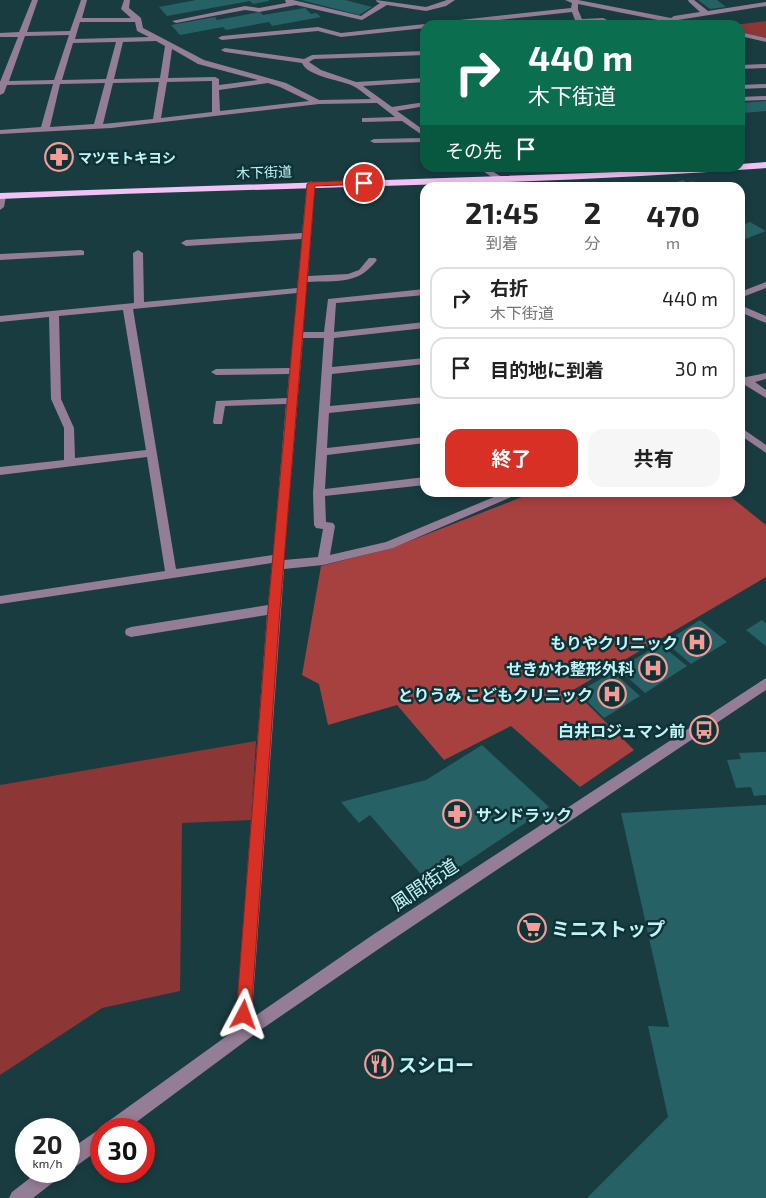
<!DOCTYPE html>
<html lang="ja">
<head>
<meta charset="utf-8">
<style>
  body { margin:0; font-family:"Exo 2","Noto Sans JP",sans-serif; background:#f6f6f6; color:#222; height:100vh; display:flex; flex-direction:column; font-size:19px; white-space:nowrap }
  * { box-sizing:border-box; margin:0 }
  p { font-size:16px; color:#767676 }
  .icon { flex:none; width:28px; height:28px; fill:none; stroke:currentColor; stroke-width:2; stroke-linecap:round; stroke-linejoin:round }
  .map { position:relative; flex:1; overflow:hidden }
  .side { position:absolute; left:420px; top:182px; width:325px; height:315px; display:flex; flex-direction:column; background:#fff; border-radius:15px; box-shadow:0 2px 8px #0003 }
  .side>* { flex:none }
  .banner { position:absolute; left:420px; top:20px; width:325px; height:152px; border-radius:15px; box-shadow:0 2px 8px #0003; background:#0b6e4f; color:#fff; overflow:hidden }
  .speed { position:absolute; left:15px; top:1118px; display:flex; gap:10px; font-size:25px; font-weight:700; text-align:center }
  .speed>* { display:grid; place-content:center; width:65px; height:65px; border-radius:50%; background:#fff; box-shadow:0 2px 8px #0003; line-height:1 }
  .speed small { font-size:12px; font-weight:400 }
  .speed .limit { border:8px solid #d22; background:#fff; color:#111 }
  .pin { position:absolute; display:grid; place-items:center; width:42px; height:42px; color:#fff; margin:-21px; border:2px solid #fff; border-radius:50%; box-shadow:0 1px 5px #0007 }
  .me { position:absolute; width:55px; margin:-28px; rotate:4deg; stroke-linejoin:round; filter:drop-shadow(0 0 4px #0008) }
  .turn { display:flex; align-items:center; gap:18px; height:105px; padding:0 25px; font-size:22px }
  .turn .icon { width:65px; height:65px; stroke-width:2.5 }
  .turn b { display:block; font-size:35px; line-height:42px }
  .then { display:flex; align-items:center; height:48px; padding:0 25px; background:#0003; gap:10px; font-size:19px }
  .eta { display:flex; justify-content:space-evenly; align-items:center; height:85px; text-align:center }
  .eta b { font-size:30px; font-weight:700; line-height:35px }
  .action { display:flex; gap:10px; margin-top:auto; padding:10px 25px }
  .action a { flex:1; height:58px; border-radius:15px; background:#d93025; color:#fff; font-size:20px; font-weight:700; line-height:58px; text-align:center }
  .action a+a { background:#f6f6f6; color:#222 }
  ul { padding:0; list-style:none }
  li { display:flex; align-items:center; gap:15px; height:62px; margin:0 10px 8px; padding:0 15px; border:2px solid #e0e0e0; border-radius:15px }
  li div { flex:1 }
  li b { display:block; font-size:19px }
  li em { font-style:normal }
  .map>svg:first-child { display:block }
  .green { fill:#8d3636 }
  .forest { fill:#a64140 }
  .building { fill:#266166 }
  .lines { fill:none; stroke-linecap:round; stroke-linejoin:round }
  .minor { fill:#947d96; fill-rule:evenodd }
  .major { fill:#f1c2f6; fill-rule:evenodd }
  .route { fill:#d93025; stroke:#8d1f18 }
  .labels { text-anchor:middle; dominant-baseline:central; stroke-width:5; stroke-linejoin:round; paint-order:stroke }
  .far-poi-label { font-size:14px; font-weight:bold; fill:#c2f3f8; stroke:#0e3235; text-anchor:start }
  .far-street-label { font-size:14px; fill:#c2f3f8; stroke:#0e3235 }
  .poi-label { font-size:16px; font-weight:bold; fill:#c2f3f8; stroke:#0e3235; text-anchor:end }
  .near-street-label { font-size:19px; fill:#c2f3f8; stroke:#0e3235 }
  .near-poi-label { font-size:19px; font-weight:bold; fill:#c2f3f8; stroke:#0e3235; text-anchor:start }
</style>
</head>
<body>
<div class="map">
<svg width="766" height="1198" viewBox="0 0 766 1198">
  <rect width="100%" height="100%" fill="#193c40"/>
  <!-- green -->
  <path class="green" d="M766,21V38L740,32V25H734Z
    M256,741L251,820L182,823L180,991L102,1008L0,1075V785Z"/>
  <!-- forest -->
  <path class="forest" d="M532,493H726L766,525V577L573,690L634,750L580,787L511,726L444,760L397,705L328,725L319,684L302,675L321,566L392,548Z"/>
  <!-- building -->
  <path class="building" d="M196,0H269V1L253,4L250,1L167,16L159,7Z
    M301,0H345L372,7L359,15Z
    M698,0H717L726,7L710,9Z
    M305,8L311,14L316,13L321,17L272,26L269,22L226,30L223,27L180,35L171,25L215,17L217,20L260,12L263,15Z
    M766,101V111L743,113L740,109V103Z
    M683,180L687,183L692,181L702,188H677L674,185H676L673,183Z
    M750,222L766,231L740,241V226Z
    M700,620L727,642L691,664L665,642Z
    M762,620L766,623V646L746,630Z
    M660,644L687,666L645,693L618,669Z
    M613,672L640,696L604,718L578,692Z
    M482,745L549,807L431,886L370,815L359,823L341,802L426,780Z
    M766,752V795L754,796L751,787L736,788L727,760L741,759L739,753Z
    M766,805V1198H587L668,1117L648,1026L669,1027L621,813Z"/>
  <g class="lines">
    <!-- minor -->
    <path class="minor" d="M32,0H38L27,32L70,31L81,0H87L82,18H131L121,9L124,0H130L129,8L141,18L143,28L204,60L286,83L319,100L371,99C365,94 358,88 351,85C339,80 307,76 302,63L225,52L221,50L225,48L304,59L312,55L425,51V55L314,59L309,62L321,70L356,82L425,78V82L363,86L392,107L425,102V106L397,111L425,131V137L402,121L362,122V118H365L395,117L377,103L319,104L111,128L0,134V130L41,127L53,84L7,85L4,93L0,95V82L18,37H0V33L19,32ZM80,22H135L137,31L149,37L75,39ZM69,35L54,80L9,81L25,36ZM156,41L165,46L160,78L114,79L123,42ZM116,42L106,79L62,80L73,43ZM172,49L198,64L258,80L219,85V79L215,77L168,78ZM212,81V112L161,118L167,82ZM159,82L153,119L103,124L113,83ZM105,83L94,124L50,127L60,84ZM268,83L280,87L309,101L220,111L219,90Z
      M285,0H293L361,16L380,3L377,2L376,0L426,7L447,0H455L446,6L426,11L387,5L362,20L296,5L259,12L245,10L176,23L172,21L245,6L259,8L286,3Z
      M565,0H578L671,18L674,16L700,12L689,2L688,0H694L708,11L766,2V6L678,20L698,25H683L578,4V10L582,19L603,18L607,20L603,22L579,23H576L572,12L452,25H428L432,23L571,8L572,3Z
      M425,24L428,25H425V28L341,37L318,31L222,40L218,38L222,36L318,27L341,33Z
      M740,32L766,38V42L740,36Z
      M766,64V68L740,69V65Z
      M766,84V88L740,89V85Z
      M766,96V100L740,101V97Z
      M425,138V142L374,143L370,141L374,139Z
      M478,168H487L520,188H509Z
      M311,181L315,184L308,276L348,274L359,270L369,258H375L377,260C357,286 337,280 307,282L303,332H324L328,299L425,289V295L336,303L334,332L425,322V328L334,338L332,367L425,358V364L332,374L330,406L425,397V403L329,413L327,448L425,437V443L327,455L325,489L425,477V485L325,496L326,522L333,523L335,526L330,555L386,542L506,492H523L393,548L323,565L284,569L252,1013L255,1016L374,934L766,678V690L386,944L259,1031L127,1129H103L106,1123L242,1025L236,1015L267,615L131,637L126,635L125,632L126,629L131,627L268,605L272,563L0,604V596L165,571L147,457L0,475V467L64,460V428L51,399L49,317L0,322V316L134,303L133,253L138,250L143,253L144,302L297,288L302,239L186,246L181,243L186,240L302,233L307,184ZM297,293L290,368L216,369L211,372L216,375L289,374L287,398L216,401L213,422L214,424H222L225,406L286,404L273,555L176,569L133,309ZM123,310L146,450L75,458L74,428L61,399L59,316ZM303,338H324L313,493L314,525L316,528L323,529L318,557L284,560Z
      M0,194L6,196L4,207L0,210Z
      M81,250L84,251V255L0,260V254Z
      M766,282V288L740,298V292Z
      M740,305L766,316V323L740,312Z
      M766,373V379L755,382L766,390V398L745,385L740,386L741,378Z
      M740,427L766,445V453L740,435Z
      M101,1128V1148L75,1167L69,1170V1150Z
      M39,1171H63L60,1177L33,1198H9L12,1192Z"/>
    <!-- major -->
    <path class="major" d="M766,162V168C512,187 255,187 0,199V193L740,168V164Z"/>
  </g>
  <!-- route -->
  <path class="route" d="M364,180L368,183L366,184L315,186L280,609L251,1015L249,1020L244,1022L238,1020L236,1015L268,609L307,184L311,182Z"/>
  <!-- icons -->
  <defs>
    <symbol id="pharmacy-ring" viewBox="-11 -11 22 22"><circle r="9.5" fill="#0e3235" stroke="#f59c96" stroke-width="1.5"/><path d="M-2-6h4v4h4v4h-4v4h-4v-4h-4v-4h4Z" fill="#f59c96"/></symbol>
    <symbol id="hospital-ring" viewBox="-11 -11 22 22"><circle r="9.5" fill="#0e3235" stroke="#f59c96" stroke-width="1.5"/><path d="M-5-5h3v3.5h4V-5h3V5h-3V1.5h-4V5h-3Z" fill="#f59c96"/></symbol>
    <symbol id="bus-ring" viewBox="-11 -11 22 22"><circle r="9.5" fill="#0e3235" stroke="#f59c96" stroke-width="1.5"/><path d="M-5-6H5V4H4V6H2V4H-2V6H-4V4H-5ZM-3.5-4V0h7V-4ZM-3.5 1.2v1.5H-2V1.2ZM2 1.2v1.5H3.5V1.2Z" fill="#f59c96"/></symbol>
    <symbol id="supermarket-ring" viewBox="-11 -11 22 22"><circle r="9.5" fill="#0e3235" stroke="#f59c96" stroke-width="1.5"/><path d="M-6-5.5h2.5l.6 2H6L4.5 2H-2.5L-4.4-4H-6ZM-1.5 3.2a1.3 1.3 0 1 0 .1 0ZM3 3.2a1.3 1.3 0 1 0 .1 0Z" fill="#f59c96"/></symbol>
    <symbol id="restaurant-ring" viewBox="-11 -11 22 22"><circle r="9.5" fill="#0e3235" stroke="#f59c96" stroke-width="1.5"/><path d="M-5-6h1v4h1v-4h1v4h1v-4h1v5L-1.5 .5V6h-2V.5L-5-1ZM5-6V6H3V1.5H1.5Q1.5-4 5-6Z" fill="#f59c96"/></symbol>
  </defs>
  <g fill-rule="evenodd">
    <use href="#pharmacy-ring" x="43" y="141" width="32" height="32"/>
    <use href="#hospital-ring" x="681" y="626" width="32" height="32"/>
    <use href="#hospital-ring" x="637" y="652" width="32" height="32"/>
    <use href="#hospital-ring" x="596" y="678" width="32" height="32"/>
    <use href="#bus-ring" x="688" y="714" width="32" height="32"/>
    <use href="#pharmacy-ring" x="441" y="798" width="32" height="32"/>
    <use href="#supermarket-ring" x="516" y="912" width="32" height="32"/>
    <use href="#restaurant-ring" x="363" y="1048" width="32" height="32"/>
  </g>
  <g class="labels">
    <!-- far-poi labels -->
    <g class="far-poi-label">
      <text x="78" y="157">マツモトキヨシ</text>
    </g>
    <!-- far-street labels -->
    <g class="far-street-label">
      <text transform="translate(264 172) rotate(-2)">木下街道</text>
    </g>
    <!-- poi labels -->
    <g class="poi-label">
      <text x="678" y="642">もりやクリニック</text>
      <text x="634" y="668">せきかわ整形外科</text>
      <text x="593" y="694">とりうみ こどもクリニック</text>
      <text x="685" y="730">白井ロジュマン前</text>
      <text x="476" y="814" text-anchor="start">サンドラック</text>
    </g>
    <!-- near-street labels -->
    <g class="near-street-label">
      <text transform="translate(424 884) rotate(-34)">風間街道</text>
    </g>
    <!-- near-poi labels -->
    <g class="near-poi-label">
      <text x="551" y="928">ミニストップ</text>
      <text x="398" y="1064">スシロー</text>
    </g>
  </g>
</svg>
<div class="speed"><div>20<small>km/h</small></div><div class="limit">30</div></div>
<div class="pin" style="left:364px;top:183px;background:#d93025"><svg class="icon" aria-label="arrive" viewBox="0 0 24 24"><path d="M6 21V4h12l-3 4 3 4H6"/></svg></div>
<svg class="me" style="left:244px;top:1015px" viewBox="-20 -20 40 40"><path d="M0-17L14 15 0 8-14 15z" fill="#d93025" stroke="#fff" stroke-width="4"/></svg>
<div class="banner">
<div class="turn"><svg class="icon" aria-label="right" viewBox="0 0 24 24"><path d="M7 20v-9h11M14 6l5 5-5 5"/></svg><div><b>440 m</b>木下街道</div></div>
<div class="then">その先<svg class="icon" aria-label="arrive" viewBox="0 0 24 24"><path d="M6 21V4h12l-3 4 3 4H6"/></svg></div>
</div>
<section class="side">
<div class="eta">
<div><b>21:45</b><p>到着</p></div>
<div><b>2</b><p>分</p></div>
<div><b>470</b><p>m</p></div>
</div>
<ul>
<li><svg class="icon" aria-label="right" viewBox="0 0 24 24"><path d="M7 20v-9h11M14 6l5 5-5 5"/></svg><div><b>右折</b><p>木下街道</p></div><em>440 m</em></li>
<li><svg class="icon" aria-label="arrive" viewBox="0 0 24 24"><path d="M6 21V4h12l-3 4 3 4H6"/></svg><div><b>目的地に到着</b></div><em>30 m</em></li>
</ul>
<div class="action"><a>終了</a><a>共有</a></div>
</section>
</div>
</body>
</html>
